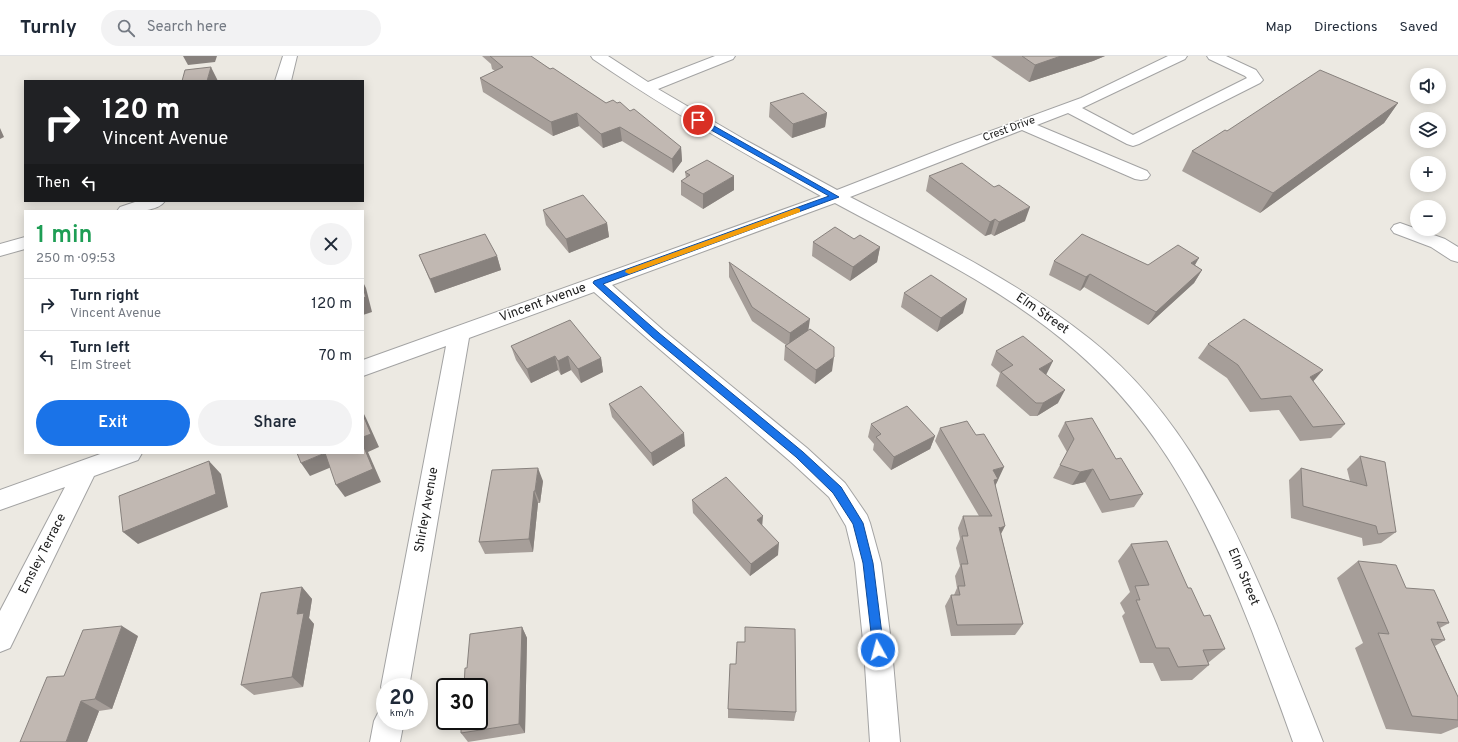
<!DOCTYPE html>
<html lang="en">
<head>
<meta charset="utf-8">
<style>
  body { margin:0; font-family:Overpass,sans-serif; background:#f2f2f3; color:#1f2937; height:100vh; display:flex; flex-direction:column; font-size:15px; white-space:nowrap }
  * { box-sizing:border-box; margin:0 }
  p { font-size:13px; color:#747a83 }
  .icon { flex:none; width:22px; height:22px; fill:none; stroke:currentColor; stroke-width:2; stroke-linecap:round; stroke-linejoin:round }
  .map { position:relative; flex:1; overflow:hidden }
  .sheet { position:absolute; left:24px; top:154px; width:340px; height:244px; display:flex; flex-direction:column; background:#fff; border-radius:0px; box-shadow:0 2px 10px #0003 }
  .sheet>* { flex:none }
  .guide { position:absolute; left:24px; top:24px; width:340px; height:122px; border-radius:0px; box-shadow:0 2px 10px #0003; background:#202124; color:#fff; overflow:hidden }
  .tools { position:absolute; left:1410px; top:12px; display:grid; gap:8px }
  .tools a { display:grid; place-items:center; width:36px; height:36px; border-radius:50%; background:#fff; box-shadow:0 2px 10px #0003; font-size:20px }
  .speed { position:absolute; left:376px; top:622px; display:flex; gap:8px; font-size:20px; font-weight:700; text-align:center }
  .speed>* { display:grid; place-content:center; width:52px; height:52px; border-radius:50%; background:#fff; box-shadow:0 2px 10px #0003; line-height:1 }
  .speed small { font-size:10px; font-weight:400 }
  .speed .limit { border:2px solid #111; border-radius:6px; background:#fff; color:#111 }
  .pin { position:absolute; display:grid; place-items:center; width:34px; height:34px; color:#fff; margin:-17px; border:2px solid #fff; border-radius:50%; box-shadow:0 1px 4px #0007 }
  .me { position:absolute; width:44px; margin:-22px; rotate:353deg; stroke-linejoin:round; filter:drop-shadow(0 0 3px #0008) }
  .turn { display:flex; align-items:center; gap:14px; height:84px; padding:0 12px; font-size:18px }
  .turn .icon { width:52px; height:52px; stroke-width:2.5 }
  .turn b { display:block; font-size:28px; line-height:34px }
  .then { display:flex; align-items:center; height:38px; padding:0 12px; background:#0003; gap:8px; font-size:15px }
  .round { display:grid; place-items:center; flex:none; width:42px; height:42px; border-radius:21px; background:#f2f2f3 }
  .headline { display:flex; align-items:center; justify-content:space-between; height:68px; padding:0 12px }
  h1 { font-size:24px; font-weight:600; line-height:30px; color:#1e9e55 }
  .primary-button { display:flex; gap:8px; margin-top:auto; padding:8px 12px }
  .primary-button a { flex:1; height:46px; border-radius:24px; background:#1a73e8; color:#fff; font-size:16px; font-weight:600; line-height:46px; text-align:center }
  .primary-button a+a { background:#f2f2f3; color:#1f2937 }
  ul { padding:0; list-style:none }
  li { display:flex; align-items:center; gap:12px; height:52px; padding:0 12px; border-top:1px solid #e0e1e3 }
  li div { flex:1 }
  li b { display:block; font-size:15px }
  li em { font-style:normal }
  header { display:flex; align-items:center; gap:24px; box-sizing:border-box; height:56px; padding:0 20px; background:#fff; border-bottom:1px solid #e0e1e3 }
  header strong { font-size:19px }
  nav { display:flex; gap:22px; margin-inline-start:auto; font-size:14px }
  .search { width:280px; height:36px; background:#f2f2f3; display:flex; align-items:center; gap:10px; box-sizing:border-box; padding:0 14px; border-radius:22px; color:#747a83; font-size:15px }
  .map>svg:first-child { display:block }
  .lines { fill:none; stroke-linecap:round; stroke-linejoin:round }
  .minor-casing { stroke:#a3a3a3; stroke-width:2 }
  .minor { fill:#fff; fill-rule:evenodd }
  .wall { fill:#a69e99 }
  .shaded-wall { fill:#87817d }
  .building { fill:#c1b8b2; stroke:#87817d }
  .route { fill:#1a73e8; stroke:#114b97 }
  .slow { fill:#f59e0b }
  .labels { text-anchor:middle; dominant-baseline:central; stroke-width:3; stroke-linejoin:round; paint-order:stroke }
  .far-street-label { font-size:11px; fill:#1c1c1c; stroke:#fff }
  .street-label { font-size:13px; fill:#1c1c1c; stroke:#fff }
</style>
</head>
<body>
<header>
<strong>Turnly</strong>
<div class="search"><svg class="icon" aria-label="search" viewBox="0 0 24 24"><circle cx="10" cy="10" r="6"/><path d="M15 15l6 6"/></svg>Search here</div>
<nav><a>Map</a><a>Directions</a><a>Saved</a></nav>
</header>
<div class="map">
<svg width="1458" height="686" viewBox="0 0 1458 686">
  <rect width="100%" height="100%" fill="#ece9e2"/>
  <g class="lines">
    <defs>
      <path id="minor" d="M283,0H297L291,25H275Z
        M591,0H608L648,26L715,0H735L733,3L658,33L747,85L837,134L955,88L1081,42L1168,0H1187L1185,3L1082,52L1133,79L1247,22L1245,20L1209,3L1207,0H1226L1256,14L1263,24L1260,27L1139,88L1133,90L1127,88L1068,57L1037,69L1147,115L1150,119L1147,123L1141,124L1135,123L1022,74L850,141C933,184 1017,225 1090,283C1182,356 1233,464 1277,570C1292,609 1308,647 1323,686H1293C1280,649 1266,612 1252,575C1210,468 1165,373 1077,296C1006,233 918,192 835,147L612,229L663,274L807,392L845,427L867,459L870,467L881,507L892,594L900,686H870L864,594L855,507L846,470L829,441L791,406L649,284L594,236L469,282L409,631H385V641L381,631L446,290L363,320V304L821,140C743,97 666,53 593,3Z
        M138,145H165C157,157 130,155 117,155L120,151Z
        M1400,167L1445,183L1458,191V206L1451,204L1431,191L1394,177L1391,173L1394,169Z
        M25,181V193L0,200V188Z
        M103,397H142L138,404L94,420L10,592L0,596V555L65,431L0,454V434Z
        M385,652V665H404L400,686H370L374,665L379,655Z"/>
    </defs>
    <!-- minor casing -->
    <use href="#minor" class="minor-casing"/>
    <!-- minor -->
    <use href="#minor" class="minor"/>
  </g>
  <!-- wall -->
  <path class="wall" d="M482,0H531L536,4L606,47H617L630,55L681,91L682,105L673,117L622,85L603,92L579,70L553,80L483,36L480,22L495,15L492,13L491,8Z
    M991,0H1105L1093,5L1029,26Z
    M770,47L827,57L825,71L792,82L769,61Z
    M1398,47L1384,67L1260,157L1182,115L1192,95L1227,75Z
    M685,116L734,134L703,153L681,139V125L686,122Z
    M929,120L1025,165L994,180L991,178L985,180L926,135Z
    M543,154L607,167L609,181L569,197L546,169Z
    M854,183L880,191L877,206L850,225L812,200L813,186Z
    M419,199L497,200L501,214L435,237L425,213Z
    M1054,205L1148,209H1195L1202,214L1194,227L1148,269L1084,231L1080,235L1049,219Z
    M729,206L808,274L832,315L815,328L784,304L785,290L786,289L752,265L729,221Z
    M904,237L963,257L937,276L901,251Z
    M1208,288L1313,326L1345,368L1331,382L1300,385L1279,354L1250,356L1227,322L1198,302Z
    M511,290L601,302L603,316L581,327L571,314L561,319L558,314L531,327L516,304Z
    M996,295L1046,319L1058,347L1037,360H1030L996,330L1000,317L991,309Z
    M609,348L685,390L653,410L612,361Z
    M1065,366L1116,403L1143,438L1134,451L1102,457L1085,426L1072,429L1053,422L1067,396L1058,380Z
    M871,368L935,380L930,393L891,414L873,394L874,388L868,381Z
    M940,372L998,424L995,430L1005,470L1001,478L1023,568L1015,579L951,580L945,550L951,539H954L957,532L955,520L960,510L956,492L960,483L958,472L963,460H979L935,385Z
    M1360,400L1396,476L1381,487L1363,490L1362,482L1291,462L1289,424L1301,412L1350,425L1347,413Z
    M543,425L540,447H538L533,496L485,498L479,486Z
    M692,444L762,470L778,499L750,520L693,457Z
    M1131,488L1188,532L1204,560L1225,593L1208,607L1209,609L1192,624L1161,625L1153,607H1140L1122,560L1125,557L1120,547L1130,536L1118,505Z
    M1358,505L1406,532L1449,567L1440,572L1445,584L1435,590L1458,641V671L1441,678L1386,673L1355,592L1363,587L1337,522Z
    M302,531L312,543L309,562L314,568L303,631L254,639L241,629Z
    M522,571L527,582L525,677L468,686L461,677L467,612Z
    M138,580L112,653L99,655L87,686L64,620Z
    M728,653L796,656L794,665L728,662Z"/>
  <!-- shaded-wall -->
  <path class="shaded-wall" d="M183,0H217L215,6L188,9Z
    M1061,0H1105L1093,5L1029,26L1035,9Z
    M211,11L218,25H207Z
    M1398,47L1384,67L1260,157L1273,137Z
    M577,57L579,70L553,80L551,66Z
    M827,57L825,71L792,82L793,68Z
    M620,71L622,85L603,92L601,78Z
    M0,72L4,81L0,83Z
    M681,91L682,105L673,117L672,103Z
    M734,120V134L703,153V138Z
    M1030,151L1025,165L994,180L999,166Z
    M995,163L991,178L985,180L990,166Z
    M607,167L609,181L569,197L566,183Z
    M880,191L877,206L850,225L853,211Z
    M497,200L501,214L435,237L430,223Z
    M1199,202L1191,216V207Z
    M1202,214L1194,227L1148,269L1156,256Z
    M1090,218L1084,231L1080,235L1086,221Z
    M363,226L366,232L372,256L363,259Z
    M967,243L963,257L937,276L941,262Z
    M810,263L808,277L789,291L790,277Z
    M555,300L558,314L531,327L527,313Z
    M568,300L571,314L561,319L558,305Z
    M834,301L832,315L815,328L816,314Z
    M601,302L603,316L581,327L578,313Z
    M1053,305L1046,319L1039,313Z
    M1323,314L1311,328L1310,321Z
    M1065,334L1058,347L1037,360L1043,347Z
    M363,356L366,362L379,391L368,396L381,426L345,441L336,429L363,389Z
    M684,377L685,390L653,410L651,397Z
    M935,380L930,393L891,414L894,401Z
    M325,397L334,410L310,420L301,407Z
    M209,405L221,418L228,451L138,488L123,476Z
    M1004,411L998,424L992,436L993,414Z
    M538,412L543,425L540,447L535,435Z
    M1093,413L1085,426L1072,429L1080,416Z
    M534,435L538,447L533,496L529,483Z
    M763,460L762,472L757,464Z
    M1005,470L998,483L993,485L1000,472Z
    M779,487L778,499L750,520L751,508Z
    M302,531L312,543L309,562L314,568L303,631L292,621L297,558Z
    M122,570L138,580L112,653L95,643Z
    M522,571L527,582L525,677L519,668Z
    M81,645L99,655L87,686H66Z"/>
  <!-- building -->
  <path class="building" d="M490,0H531L550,13L553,12L606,47L613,44L617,47L620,46L630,55L634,53L681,91L672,103L620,71L601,78L577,57L551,66L480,22L503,11Z
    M1022,0H1061L1035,9Z
    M211,11L207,25H182L185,14Z
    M1320,14L1398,47L1273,137L1192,95L1225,74L1227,75Z
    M803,37L827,57L793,68L770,47Z
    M707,104L734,120L703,138L681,125L690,119L685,116Z
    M962,107L994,131L999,129L1030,151L999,166L995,163L990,166L929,120Z
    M583,139L607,167L566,183L543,154Z
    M835,171L854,183L860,179L880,191L853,211L813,186Z
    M485,178L497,200L430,223L419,199Z
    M1082,178L1148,209L1178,189L1199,202L1191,207L1202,214L1156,256L1090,218L1086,221L1054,205Z
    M729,206L810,263L790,277L752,251Z
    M931,219L967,243L941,262L904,237Z
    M363,232L366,241L363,242Z
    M1244,263L1323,314L1310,321L1345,368L1313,371L1291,340L1261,343L1238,309L1208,288Z
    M570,264L601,302L578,313L568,300L558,305L555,300L527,313L511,290Z
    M810,273L834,291V301L816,314L785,290Z
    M1023,280L1053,305L1039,313L1065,334L1043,347H1036L1001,316L1013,309L996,295Z
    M641,330L684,377L651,397L609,348Z
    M907,350L935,380L894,401L876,381L881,378L871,368Z
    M363,359L371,378L363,381Z
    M1092,362L1116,403L1121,402L1143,438L1110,444L1093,413L1080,416L1060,409L1074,383L1065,366Z
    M967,365L976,379L984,378L1004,411L993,414L998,423L994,424L1005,470L1000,472L999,471L1023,568L957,569L951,539H960L958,530H965L961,508H968L962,480H968L963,460H992L940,372Z
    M363,389L373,413L336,429L325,397L301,407L297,397H363Z
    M1360,400L1385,406L1396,476L1378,478L1376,470L1303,450L1301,412L1367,430Z
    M209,405L216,438L123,476L119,440Z
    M538,412L535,435H534L529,483L479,486L492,414Z
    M726,421L763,460L757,464L779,487L751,508L692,444Z
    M1167,485L1188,532H1191L1204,560L1210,559L1225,593L1203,594L1209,609L1178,611L1169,592H1156L1136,544H1140L1135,530L1149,529L1131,488Z
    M1358,505L1396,509L1406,532L1434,534L1449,567L1437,566L1445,584L1431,583L1458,641V664L1412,660L1378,577L1389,578Z
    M302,531L297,558L304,557L292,621L241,629L261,537Z
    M122,570L95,643L81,645L66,686H20L47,621L64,620L83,574Z
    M522,571L519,668L461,677V665H479V631H464L465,612H467L470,578Z
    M745,571L795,573L796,656L728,653L730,608H736L737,586H745Z"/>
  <!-- route -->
  <path class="route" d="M695,62H700L839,141L603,228L659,277L803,396L841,431L863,467L873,507L884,594L883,598L878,600L874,598L873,594L863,507L853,468L833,437L796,401L652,281L593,227L594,225L829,140L695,65Z"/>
  <!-- slow -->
  <path class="slow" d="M797,152L800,153V156L632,217L629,218L625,216L626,214Z"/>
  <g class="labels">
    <!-- far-street labels -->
    <g class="far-street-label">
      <text transform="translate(1009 73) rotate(-20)">Crest Drive</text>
    </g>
    <!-- street labels -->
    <g class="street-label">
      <text transform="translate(543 247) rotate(-20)">Vincent Avenue</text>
      <text transform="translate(1042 258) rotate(35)">Elm Street</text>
      <text transform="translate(427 454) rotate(-80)">Shirley Avenue</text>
      <text transform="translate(43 498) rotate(-63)">Emsley Terrace</text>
      <text transform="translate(1243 521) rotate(67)">Elm Street</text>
    </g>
  </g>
</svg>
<div class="tools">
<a><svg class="icon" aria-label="sound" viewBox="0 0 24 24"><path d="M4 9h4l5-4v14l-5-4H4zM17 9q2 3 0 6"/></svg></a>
<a><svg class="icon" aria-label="layers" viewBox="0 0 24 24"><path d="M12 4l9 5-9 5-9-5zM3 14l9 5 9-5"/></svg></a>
<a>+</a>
<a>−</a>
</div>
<div class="speed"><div>20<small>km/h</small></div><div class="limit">30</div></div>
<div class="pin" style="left:698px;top:64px;background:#d93025"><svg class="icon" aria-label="arrive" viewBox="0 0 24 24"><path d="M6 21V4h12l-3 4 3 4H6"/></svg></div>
<svg class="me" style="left:878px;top:594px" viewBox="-20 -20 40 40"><circle r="17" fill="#1a73e8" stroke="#fff" stroke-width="3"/><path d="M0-11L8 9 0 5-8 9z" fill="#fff"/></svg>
<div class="guide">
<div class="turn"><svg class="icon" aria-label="right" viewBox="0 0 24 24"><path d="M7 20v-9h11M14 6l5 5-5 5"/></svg><div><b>120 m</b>Vincent Avenue</div></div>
<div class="then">Then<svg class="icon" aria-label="left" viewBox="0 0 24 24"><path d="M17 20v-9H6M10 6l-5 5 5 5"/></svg></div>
</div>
<section class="sheet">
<div class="headline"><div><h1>1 min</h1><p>250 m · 09:53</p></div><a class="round"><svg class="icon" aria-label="close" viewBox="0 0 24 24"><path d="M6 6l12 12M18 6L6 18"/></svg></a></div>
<ul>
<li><svg class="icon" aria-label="right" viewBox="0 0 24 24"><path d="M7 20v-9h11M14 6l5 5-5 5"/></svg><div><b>Turn right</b><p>Vincent Avenue</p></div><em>120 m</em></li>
<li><svg class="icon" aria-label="left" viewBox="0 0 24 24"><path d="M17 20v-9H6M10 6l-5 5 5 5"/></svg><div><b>Turn left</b><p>Elm Street</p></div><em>70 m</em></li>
</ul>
<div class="primary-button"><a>Exit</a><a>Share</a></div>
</section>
</div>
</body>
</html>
